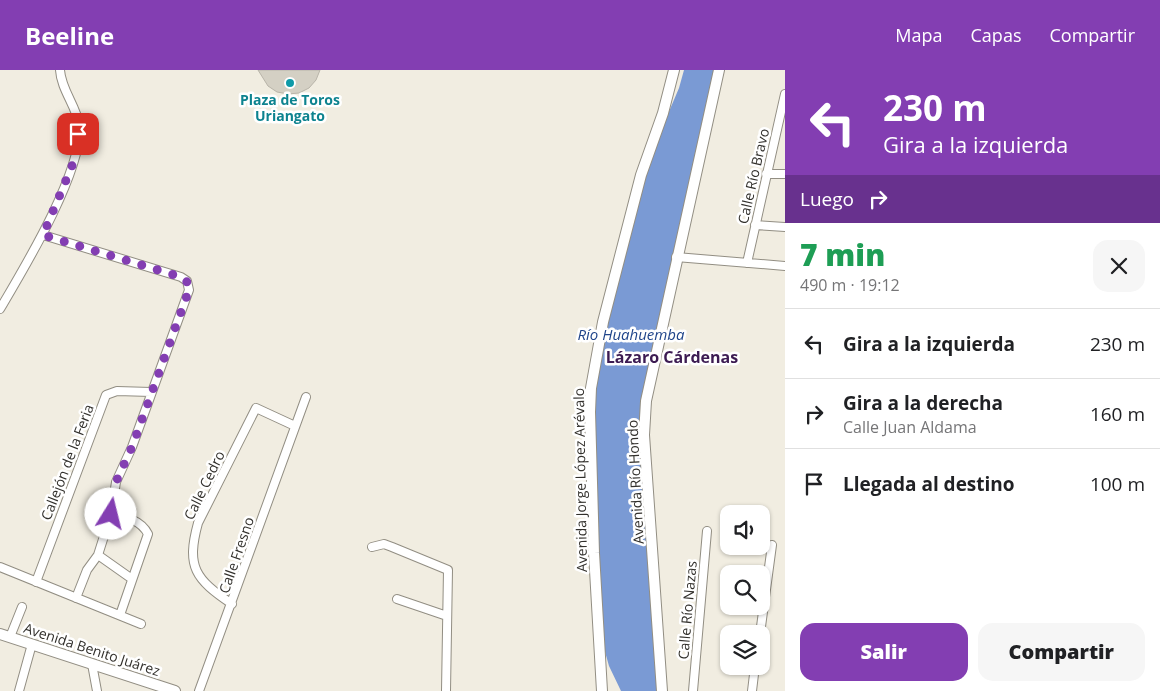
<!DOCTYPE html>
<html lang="es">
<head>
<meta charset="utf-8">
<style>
  body { margin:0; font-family:"Open Sans",sans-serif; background:#f6f6f6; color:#202124; height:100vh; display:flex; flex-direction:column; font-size:19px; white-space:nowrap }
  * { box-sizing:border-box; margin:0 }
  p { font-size:16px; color:#757577 }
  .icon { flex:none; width:28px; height:28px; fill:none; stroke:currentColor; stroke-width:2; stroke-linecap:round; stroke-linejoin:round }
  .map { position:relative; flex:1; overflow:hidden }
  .drawer { display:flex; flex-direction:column; background:#fff; width:375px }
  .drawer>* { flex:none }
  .top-card { background:#833eb2; color:#fff; overflow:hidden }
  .buttons { position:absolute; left:720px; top:435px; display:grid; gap:10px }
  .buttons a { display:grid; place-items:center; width:50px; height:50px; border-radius:10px; background:#fff; box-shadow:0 1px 4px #0004; font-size:25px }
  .pin { position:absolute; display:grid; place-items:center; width:42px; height:42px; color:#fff; margin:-21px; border-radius:10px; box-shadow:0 2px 8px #0006 }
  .me { position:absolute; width:55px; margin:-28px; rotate:9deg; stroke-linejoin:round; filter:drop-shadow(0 0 4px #0008) }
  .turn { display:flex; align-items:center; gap:18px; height:105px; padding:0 15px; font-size:22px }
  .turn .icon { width:65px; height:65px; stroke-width:2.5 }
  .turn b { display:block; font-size:35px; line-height:42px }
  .then { display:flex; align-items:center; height:48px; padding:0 15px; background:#0003; gap:10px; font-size:19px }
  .round { display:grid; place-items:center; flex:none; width:52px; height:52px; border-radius:15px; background:#f6f6f6 }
  .overview { display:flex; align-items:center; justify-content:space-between; height:85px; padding:0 15px }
  h1 { font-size:30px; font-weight:800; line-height:38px; color:#1e9e55 }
  .action { display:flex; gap:10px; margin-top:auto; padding:10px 15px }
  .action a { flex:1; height:58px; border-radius:15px; background:#833eb2; color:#fff; font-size:20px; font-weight:800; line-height:58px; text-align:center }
  .action a+a { background:#f6f6f6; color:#202124 }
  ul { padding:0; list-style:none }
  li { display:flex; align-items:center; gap:15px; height:70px; padding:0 15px; border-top:1px solid #e0e0e0 }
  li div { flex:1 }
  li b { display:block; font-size:19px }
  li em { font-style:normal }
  header { display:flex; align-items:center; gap:30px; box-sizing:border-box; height:70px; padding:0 25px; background:#833eb2; color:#fff }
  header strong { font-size:24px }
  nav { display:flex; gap:28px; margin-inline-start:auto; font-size:18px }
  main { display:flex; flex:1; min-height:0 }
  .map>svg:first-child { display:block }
  .water { fill:#7a9ad4 }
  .building { fill:#d4d0c4; stroke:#b8b4a9 }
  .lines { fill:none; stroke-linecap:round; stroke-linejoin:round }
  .minor-casing { stroke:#928e83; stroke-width:10 }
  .tertiary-casing { stroke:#928e83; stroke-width:12 }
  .minor { stroke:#fff; stroke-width:8 }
  .tertiary { stroke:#fff; stroke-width:10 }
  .route { stroke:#833eb2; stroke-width:9; stroke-dasharray:0 16.2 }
  .culture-dot { fill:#0f9aa8; stroke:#fff; stroke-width:2 }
  .labels { text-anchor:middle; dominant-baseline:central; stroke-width:5; stroke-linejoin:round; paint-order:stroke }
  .culture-label { font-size:14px; font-weight:bold; fill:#0d838f; stroke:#fff }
  .street-label { font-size:14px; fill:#32302c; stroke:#fff }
  .water-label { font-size:15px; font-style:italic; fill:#1f448a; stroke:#fff }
  .quarter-label { font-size:16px; font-weight:bold; fill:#3c1b52; stroke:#fff }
</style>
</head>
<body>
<header>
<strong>Beeline</strong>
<nav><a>Mapa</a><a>Capas</a><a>Compartir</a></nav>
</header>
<main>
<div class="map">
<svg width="785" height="621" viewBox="0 0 785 621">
  <rect width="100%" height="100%" fill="#f1ede1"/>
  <!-- water -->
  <path class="water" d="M684,0H717L645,333L660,621H621L609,596L600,564L593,445L596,293L642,105L679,18Z"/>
  <!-- building -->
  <path class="building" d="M258,0H320L316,10L309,18L299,23L288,24L277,22L268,16Z"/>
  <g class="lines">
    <defs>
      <path id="minor" d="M766,104H785
        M755,155L785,157
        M43,165L181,207L187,211L189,220L132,377L116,412L111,444L98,485L87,500L76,528
        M676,187L785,196
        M747,193L785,24
        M0,239C23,200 85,98 79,54C76,36 61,19 60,0
        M111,444C126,447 141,450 148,464L120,545
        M372,477L384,474L392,477L448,500L446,621
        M98,485L132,509
        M0,497L141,554
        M36,512L106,325L117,321L151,322
        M397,529L447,546
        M232,534C195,509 186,497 198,453L256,338L295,356
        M760,564L772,475
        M10,567L22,537
        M92,594L97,621
        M19,621L32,574
        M199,621L306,327
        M693,621L707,461
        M752,621L755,596"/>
      <path id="tertiary" d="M0,564L175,621
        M602,621L594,483L590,342L591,318L603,252L641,105L663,43L674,0
        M662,621L644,365L646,331L719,0"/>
    </defs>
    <!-- minor casing -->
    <use href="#minor" class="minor-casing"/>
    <!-- tertiary casing -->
    <use href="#tertiary" class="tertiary-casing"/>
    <!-- minor -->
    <use href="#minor" class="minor"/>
    <!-- tertiary -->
    <use href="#tertiary" class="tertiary"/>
  </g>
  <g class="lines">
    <!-- route -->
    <path class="route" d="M78,64L72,96L43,165L181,207L187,212L189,220L132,377L116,412L111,444"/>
  </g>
  <!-- markers -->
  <circle class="culture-dot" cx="290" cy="13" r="5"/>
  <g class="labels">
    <!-- culture labels -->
    <g class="culture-label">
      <text x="290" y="29">Plaza de Toros<tspan x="290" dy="16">Uriangato</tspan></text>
    </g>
    <!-- street labels -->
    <g class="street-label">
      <text transform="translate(753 106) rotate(-77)">Calle Río Bravo</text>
      <text transform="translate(67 392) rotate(-69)">Callejón de la Feria</text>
      <text transform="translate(580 410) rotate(-91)">Avenida Jorge López Arévalo</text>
      <text transform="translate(635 412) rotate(-93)">Avenida Río Hondo</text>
      <text transform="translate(204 415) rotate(-64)">Calle Cedro</text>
      <text transform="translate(236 485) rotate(-71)">Calle Fresno</text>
      <text transform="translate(687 540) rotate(-85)">Calle Río Nazas</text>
      <text transform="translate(92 579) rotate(18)">Avenida Benito Juárez</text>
    </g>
    <!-- water labels -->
    <g class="water-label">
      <text x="631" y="264">Río Huahuemba</text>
    </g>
    <!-- quarter labels -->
    <g class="quarter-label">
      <text x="672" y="287">Lázaro Cárdenas</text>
    </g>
  </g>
</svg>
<div class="buttons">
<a><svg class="icon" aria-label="sound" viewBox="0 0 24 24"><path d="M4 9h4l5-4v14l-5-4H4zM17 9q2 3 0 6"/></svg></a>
<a><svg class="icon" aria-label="search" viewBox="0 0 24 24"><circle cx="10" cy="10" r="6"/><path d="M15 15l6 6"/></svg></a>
<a><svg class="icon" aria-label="layers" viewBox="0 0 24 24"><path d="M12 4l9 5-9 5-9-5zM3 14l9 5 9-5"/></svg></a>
</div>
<div class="pin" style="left:78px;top:64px;background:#d93025"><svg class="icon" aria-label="arrive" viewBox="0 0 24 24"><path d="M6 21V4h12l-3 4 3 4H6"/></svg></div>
<svg class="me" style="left:111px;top:444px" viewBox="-20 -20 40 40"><circle r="19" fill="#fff"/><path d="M0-13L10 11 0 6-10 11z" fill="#833eb2"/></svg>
</div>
<section class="drawer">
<div class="top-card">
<div class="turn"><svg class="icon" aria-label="left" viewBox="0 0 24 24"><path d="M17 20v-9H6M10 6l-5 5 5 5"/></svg><div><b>230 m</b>Gira a la izquierda</div></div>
<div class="then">Luego<svg class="icon" aria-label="right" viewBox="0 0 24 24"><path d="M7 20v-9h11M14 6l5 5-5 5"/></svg></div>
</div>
<div class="overview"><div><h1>7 min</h1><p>490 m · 19:12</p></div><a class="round"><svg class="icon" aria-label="close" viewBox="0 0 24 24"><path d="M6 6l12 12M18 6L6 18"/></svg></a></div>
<ul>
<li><svg class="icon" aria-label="left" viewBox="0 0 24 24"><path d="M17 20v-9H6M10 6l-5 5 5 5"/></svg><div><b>Gira a la izquierda</b></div><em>230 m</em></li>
<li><svg class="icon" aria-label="right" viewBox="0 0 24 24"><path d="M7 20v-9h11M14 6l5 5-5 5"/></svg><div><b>Gira a la derecha</b><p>Calle Juan Aldama</p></div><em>160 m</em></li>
<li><svg class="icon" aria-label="arrive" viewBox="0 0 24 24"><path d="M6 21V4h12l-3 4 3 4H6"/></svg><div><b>Llegada al destino</b></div><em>100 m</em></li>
</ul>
<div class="action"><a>Salir</a><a>Compartir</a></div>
</section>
</main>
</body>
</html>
